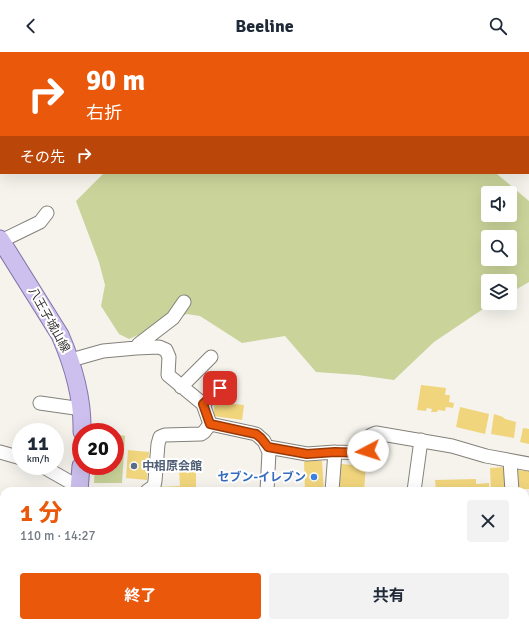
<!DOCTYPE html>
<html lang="ja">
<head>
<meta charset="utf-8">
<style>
  body { margin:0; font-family:Signika,"Noto Sans JP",sans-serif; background:#f2f2f3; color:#1f2937; height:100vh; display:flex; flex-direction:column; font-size:15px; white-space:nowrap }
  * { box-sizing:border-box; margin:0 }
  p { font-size:13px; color:#747a83 }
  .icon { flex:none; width:22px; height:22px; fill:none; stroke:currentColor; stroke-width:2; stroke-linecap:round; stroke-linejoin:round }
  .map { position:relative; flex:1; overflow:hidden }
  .drawer { position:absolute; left:0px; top:435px; width:529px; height:140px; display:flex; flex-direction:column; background:#fff; border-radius:12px 12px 0 0; box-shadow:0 4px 16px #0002 }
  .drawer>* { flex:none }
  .banner { position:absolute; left:0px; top:0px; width:529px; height:122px; box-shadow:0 4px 16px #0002; background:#ea580c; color:#fff; overflow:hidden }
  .buttons { position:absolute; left:481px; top:134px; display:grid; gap:8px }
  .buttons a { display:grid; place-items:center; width:36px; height:36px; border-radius:4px; background:#fff; box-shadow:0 4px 16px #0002; font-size:20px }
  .speed { position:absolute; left:12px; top:371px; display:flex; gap:8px; font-size:20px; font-weight:700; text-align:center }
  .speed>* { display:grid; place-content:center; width:52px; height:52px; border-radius:50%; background:#fff; box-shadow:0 4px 16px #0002; line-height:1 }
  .speed small { font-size:10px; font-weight:400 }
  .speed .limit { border:6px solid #d22; background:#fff; color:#111 }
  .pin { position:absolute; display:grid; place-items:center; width:34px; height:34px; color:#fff; margin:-17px; border-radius:8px; box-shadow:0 2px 6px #0006 }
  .me { position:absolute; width:44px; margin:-22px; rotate:265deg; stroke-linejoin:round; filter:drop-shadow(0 0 3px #0008) }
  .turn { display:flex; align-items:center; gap:14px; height:84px; padding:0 20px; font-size:18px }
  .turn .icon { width:52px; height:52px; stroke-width:2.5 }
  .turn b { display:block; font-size:28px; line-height:34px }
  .then { display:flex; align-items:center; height:38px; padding:0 20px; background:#0003; gap:8px; font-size:15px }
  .round { display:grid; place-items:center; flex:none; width:42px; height:42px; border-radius:4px; background:#f2f2f3 }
  .head { display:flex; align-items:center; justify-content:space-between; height:68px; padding:0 20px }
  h1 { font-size:24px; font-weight:700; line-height:30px; color:#ea580c }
  .action { display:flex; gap:8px; margin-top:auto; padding:8px 20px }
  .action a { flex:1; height:46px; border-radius:4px; background:#ea580c; color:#fff; font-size:16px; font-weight:700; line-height:46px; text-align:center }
  .action a+a { background:#f2f2f3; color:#1f2937 }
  header { display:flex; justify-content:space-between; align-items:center; height:52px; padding:0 20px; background:#fff; font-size:18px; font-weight:700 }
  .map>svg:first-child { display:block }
  .green { fill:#cad49a; fill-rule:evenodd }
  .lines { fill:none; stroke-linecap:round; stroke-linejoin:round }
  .river { stroke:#23a7c2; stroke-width:21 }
  .building { fill:#f1d57d }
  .minor-casing { stroke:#83817a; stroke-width:15 }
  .major-casing { stroke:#8374a6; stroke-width:19 }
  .minor { stroke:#fff; stroke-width:13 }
  .major { stroke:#cdc0ef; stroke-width:17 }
  .route-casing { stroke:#983908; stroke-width:10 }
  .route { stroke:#ea580c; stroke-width:7 }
  .service-dot { fill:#5c6f8a; stroke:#fff; stroke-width:1.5 }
  .shop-dot { fill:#3f7fe0; stroke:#fff; stroke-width:1.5 }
  .labels { text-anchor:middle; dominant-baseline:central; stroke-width:4; stroke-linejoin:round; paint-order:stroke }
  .street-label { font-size:12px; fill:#363532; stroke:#fff }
  .service-label { font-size:12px; font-weight:bold; fill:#4e5e75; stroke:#fff; text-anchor:start }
  .shop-label { font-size:12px; font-weight:bold; fill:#366cbe; stroke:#fff; text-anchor:end }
</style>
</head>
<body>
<header><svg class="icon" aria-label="back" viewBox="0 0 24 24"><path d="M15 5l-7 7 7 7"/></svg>Beeline<svg class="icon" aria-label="search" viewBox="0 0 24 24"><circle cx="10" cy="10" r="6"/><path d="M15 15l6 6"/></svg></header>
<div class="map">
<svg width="529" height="575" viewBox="0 0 529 575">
  <rect width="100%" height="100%" fill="#f5f3ec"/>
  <!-- green -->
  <path class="green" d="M105,0H529V66L528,67V1Z
    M104,121H496L529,149V230L510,241V229H488V251H492L434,290L394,328L358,323L316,320L285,284L242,291L200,264L187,262L129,287L119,282L101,254L105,233L99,210L76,149ZM488,141H510V163H488ZM488,185H510V207H488Z
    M115,382L125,384L122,431H94L95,414H115Z"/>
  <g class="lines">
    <!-- river -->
    <path class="river" d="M525,499L529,501"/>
  </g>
  <!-- building -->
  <path class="building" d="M421,333L446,336L445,343H450L449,350L454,351L453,356L446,355L445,359L438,358L437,360H431L432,357L427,356L426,359L417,358Z
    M215,350L244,353L242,368L213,364Z
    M460,355L489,362L485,382L456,375Z
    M494,362L503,365L505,367L516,370L514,386L491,382Z
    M523,376L529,377V392L520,390Z
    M128,398L149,400L147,428L126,426Z
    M315,407V409H322L324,439H305L304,410H305V408Z
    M341,412L366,414L364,439H339Z
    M504,415L506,439H491L490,416Z
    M196,417V437H199V439H160L159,435L180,434L179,418Z
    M518,418L529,419V437H519Z
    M476,427V432L489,431V439H436L435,428Z
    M525,544L529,545V567H525Z
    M193,571H213L221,574V571H232L231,575H194L195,572Z
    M239,571H256L255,575H238Z
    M323,571H334L333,575H322Z
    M386,571H399L398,575H385Z
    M421,571H436L435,575H420Z"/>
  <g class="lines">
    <defs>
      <path id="minor" d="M0,5L1,0
        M0,48H1
        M0,114L1,113
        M1,189L40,170L47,161
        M136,296L159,295L166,298L169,305L168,323L203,352L210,372L204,380L201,382L165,383L160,385L158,392L155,429L154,434L147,439
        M71,308L103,299L136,296L139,292L173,266L184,250
        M181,335L211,305
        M40,351L82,357
        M203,352L220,336
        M210,372L256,382L264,389L269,400L267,439
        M268,395L307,402L335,400L365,401L368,399L370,385L371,383L376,381L452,394L486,404L529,412
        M0,400L21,406
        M510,409L512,439
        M42,414L70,430L80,432
        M332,439L335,400
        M414,439L421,388
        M0,522L4,525
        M363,575L364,571"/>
      <path id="major" d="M0,187L60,283C74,315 83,346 82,380
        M79,439L81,414
        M525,464L529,463
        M0,475L4,476
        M48,575L51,571"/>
    </defs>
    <!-- minor casing -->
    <use href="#minor" class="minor-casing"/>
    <!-- major casing -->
    <use href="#major" class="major-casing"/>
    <!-- minor -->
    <use href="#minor" class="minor"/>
    <!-- major -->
    <use href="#major" class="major"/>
  </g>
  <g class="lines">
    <defs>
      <path id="route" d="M220,336L203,352L210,372L256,382L261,386L268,395L307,402L335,400L365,401L368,399"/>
    </defs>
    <!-- route casing -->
    <use href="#route" class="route-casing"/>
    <!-- route -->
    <use href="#route" class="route"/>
  </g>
  <!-- markers -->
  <circle class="service-dot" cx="134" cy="414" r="4"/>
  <circle class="shop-dot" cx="314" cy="425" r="4"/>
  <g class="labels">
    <!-- street labels -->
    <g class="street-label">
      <text transform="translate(49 268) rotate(61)">八王子城山線</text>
    </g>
    <!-- service labels -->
    <g class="service-label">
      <text x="142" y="414">中相原会館</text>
    </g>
    <!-- shop labels -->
    <g class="shop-label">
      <text x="306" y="425">セブン-イレブン</text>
    </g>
  </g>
</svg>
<div class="buttons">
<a><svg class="icon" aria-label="sound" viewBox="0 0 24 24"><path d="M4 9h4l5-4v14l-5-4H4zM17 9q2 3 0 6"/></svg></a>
<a><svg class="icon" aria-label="search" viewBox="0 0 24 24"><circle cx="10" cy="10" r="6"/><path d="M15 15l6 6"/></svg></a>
<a><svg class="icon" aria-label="layers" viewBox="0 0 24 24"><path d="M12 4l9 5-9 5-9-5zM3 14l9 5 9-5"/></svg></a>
</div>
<div class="speed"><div>11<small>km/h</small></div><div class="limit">20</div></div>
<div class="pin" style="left:220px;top:336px;background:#d93025"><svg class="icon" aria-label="arrive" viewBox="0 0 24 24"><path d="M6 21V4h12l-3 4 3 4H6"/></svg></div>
<svg class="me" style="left:368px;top:399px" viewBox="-20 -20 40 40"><circle r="19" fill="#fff"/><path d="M0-13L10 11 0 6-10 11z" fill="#ea580c"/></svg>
<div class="banner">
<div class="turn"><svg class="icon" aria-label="right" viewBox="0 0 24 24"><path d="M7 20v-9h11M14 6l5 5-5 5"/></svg><div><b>90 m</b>右折</div></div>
<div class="then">その先<svg class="icon" aria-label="right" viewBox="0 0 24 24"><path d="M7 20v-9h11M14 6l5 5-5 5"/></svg></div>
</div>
<section class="drawer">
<div class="head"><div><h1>1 分</h1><p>110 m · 14:27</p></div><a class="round"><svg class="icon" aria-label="close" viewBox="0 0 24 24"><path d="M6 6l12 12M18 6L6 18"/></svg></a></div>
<div class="action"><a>終了</a><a>共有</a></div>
</section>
</div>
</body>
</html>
